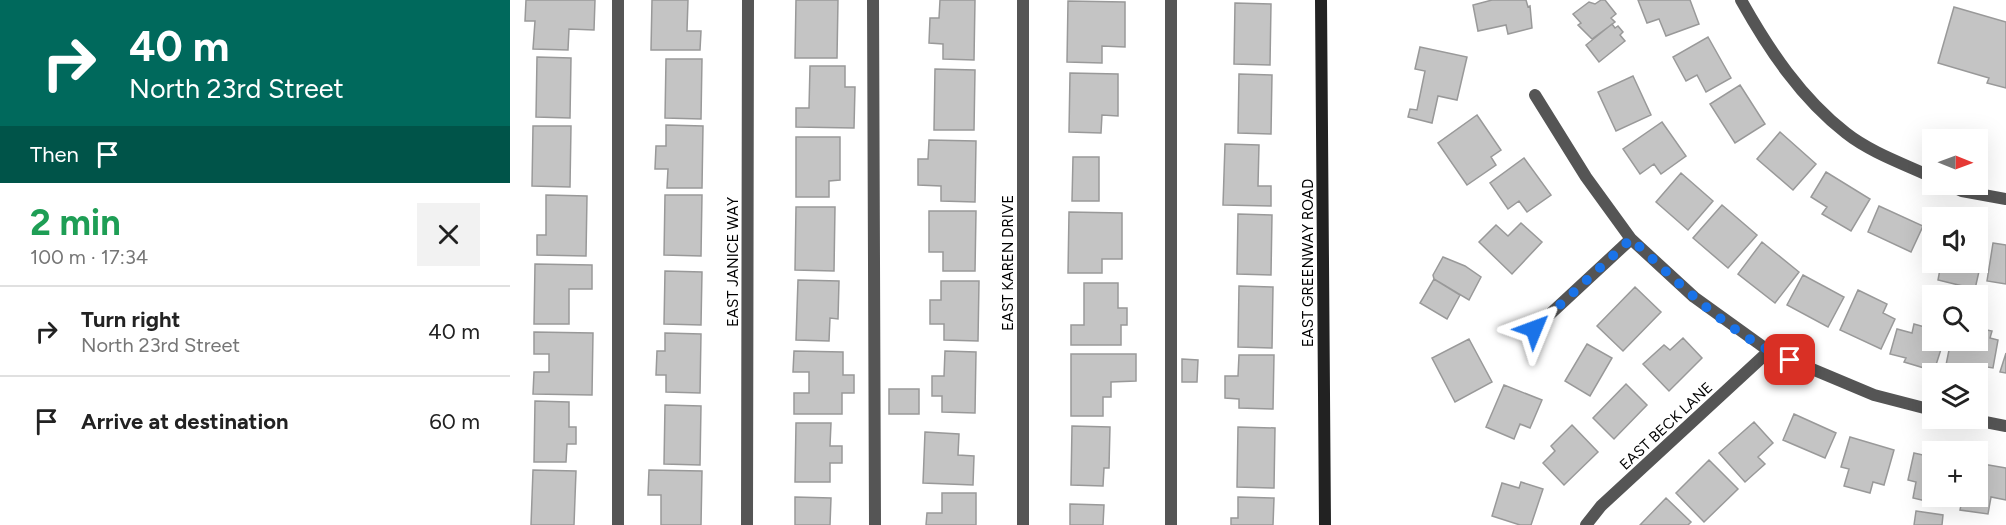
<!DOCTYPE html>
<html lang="en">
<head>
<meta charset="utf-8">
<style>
  body { margin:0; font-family:Figtree,sans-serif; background:#f2f2f2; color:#222; height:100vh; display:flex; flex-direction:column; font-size:22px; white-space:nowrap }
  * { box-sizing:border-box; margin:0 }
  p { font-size:20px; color:#767676 }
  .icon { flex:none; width:33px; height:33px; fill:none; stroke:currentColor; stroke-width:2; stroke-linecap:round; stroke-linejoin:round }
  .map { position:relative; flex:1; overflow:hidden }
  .side { display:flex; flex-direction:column; background:#fff; width:510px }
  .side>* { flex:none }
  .guide { background:#00695c; color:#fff; overflow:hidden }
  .needle { width:39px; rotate:91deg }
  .controls { position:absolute; left:1412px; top:129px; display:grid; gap:12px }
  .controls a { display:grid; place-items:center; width:66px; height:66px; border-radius:0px; background:#fff; box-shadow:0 6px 24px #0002; font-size:30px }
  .pin { position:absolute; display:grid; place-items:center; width:51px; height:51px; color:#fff; margin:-26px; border-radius:12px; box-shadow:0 3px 9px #0006 }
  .me { position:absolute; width:66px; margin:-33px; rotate:46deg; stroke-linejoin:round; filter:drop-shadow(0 0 4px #0008) }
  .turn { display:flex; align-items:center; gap:21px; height:126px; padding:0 30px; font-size:27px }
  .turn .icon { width:78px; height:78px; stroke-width:2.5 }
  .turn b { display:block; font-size:42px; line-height:51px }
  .then { display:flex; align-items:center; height:57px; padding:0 30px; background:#0003; gap:12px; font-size:22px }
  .round { display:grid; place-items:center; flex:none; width:63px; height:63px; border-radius:0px; background:#f2f2f2 }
  .summary { display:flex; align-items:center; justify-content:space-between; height:102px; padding:0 30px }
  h1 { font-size:36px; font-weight:700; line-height:45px; color:#1e9e55 }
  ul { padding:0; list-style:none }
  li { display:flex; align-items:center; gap:18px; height:90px; padding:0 30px; border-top:2px solid #e0e0e0 }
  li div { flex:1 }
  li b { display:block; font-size:22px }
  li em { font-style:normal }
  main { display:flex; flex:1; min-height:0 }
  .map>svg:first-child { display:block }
  .building { fill:#c4c4c4; stroke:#999; stroke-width:1.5 }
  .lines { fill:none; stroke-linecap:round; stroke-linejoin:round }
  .lane { stroke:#555; stroke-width:12 }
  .street { stroke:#555; stroke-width:12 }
  .secondary { stroke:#222; stroke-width:12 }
  .route { stroke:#1a73e8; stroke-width:10; stroke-dasharray:0 18 }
  .labels { text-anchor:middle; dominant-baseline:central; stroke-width:4.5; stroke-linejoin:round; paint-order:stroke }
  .street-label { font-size:15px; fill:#000; stroke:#fff }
</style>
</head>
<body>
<main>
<section class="side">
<div class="guide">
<div class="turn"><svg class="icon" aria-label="right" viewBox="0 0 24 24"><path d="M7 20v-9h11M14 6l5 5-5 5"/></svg><div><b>40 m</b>North 23rd Street</div></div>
<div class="then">Then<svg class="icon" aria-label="arrive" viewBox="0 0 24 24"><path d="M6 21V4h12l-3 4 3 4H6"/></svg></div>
</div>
<div class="summary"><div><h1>2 min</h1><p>100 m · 17:34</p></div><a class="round"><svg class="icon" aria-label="close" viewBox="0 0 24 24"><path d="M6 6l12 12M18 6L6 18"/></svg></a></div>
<ul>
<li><svg class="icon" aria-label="right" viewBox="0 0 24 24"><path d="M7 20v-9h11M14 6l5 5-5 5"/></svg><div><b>Turn right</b><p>North 23rd Street</p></div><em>40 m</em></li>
<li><svg class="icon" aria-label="arrive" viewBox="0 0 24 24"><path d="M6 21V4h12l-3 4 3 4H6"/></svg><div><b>Arrive at destination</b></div><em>60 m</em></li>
</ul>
</section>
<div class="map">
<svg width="1496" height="525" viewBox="0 0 1496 525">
  <rect width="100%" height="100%" fill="#fff"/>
  <!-- building -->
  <path class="building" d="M16,0H85L84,30L59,29L58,50L23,49L25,21H15Z
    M142,0H178L177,31H191L190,50H141Z
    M286,0H328L327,58H285Z
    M430,0H465L464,60L433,59V44L419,43L420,18H429Z
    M1016,0L1018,7L1020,6L1022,28L998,34L996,25L968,31L963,5L982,0Z
    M1091,0H1095L1106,14L1101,18L1105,22L1082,39L1068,25L1071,23L1063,14L1079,2L1085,4Z
    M1128,0H1180L1189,24L1156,36L1149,19L1137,23Z
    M558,1L615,2V47L592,46V63L557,62Z
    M725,3L761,4L760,65L724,64Z
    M1444,7L1496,22V88L1477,83L1479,78L1428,63Z
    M1102,24L1105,28L1108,26L1113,32L1110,35L1115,41L1089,62L1076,45Z
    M1198,37L1221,78L1196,92L1187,75L1176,81L1163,57Z
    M910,47L957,57L947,100L928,96L922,123L898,117L900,109L907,110L915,71L905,69Z
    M27,57L61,58L60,118L26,117Z
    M156,59H192L191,119L155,118Z
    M300,66H335V87H345L344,128L286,127V108H299Z
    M425,69L465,70L464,130H424Z
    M560,73L608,74V116L592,115L591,133L559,132Z
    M729,74L762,75L761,134L728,133Z
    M1123,76L1141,115L1106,131L1088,92Z
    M1230,85L1255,124L1225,143L1200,104Z
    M967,115L991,150L981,157L986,165L957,185L928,143Z
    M1152,122L1176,156L1151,174L1144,164L1130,174L1113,149Z
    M156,125L193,126L192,188H157L158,169H145L146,146H156Z
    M23,126H61L60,187L22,186Z
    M1270,132L1306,164L1283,190L1247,159Z
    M286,137H330V180L319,181V197H286Z
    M419,140L466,141L465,202L431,201V186L408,185V159H418Z
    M715,144L749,145L748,186H761V206L713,205Z
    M563,157H589V201H562Z
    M1014,158L1041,195L1017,212L1009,201L998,209L980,183Z
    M1316,172L1360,199L1341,231L1312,214L1317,207L1301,197Z
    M1171,173L1203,201L1178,230L1146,202Z
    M36,195L77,196L76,256L27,255V235H36Z
    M155,195H192L191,256L154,255Z
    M1212,205L1247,235L1218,268L1183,238Z
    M1369,206L1413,226L1401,252L1358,232Z
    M286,207H325L324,271L285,270Z
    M419,211H466L465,271H433V252H419Z
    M559,212L612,213V259H592V273H558Z
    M728,214L762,215L761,275L727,274Z
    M1011,223L1032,242L1002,274L969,242L986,225L998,236Z
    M1252,242L1289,272L1265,303L1228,274Z
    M1467,243L1475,245L1465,289L1428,280L1431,264L1424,262H1467Z
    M1483,243L1496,245V284L1477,281Z
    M933,257L955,266L971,277L959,300L924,279L923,275Z
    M25,264L82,265V289H59V324H24Z
    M155,271L192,272L191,325L154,324Z
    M1293,275L1334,297L1318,327L1277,305Z
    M924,279L950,295L937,319L910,303Z
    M288,280L329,281L328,319L320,318L319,341L286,340Z
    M431,281H469L468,341L434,340V324H420V300H431Z
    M574,283H608V308H617V325H611V345H561V325H574Z
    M729,286L763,287L762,348L728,347Z
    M1125,287L1151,312L1113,351L1087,326Z
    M1348,290L1377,304L1373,313L1385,319L1371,349L1330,330Z
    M1404,324L1422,329V340H1434L1424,371L1394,362L1396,358L1380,354L1387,329L1402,333Z
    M1467,328L1482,331L1480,338L1488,340L1483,368L1471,366L1469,375L1436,365L1441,340H1467Z
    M24,332L83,333L82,395L23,394L24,372H39V354H24Z
    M155,333L191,334L190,393L156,392V375H146L147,351H155Z
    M1173,338L1192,358L1159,391L1133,364L1154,345L1160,350Z
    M959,339L982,382L945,402L922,358Z
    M1077,344L1102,358L1080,396L1055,381Z
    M284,351L333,352V375H344V393H332V414H284V393H299V372H283Z
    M435,351L466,352L465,413L432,412V396H422V376H434Z
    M1496,353V373L1490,372Z
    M561,354H626V381L601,382V397H593V416H561Z
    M729,355H764L763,409L729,408V399L715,398V376H728Z
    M672,359L688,360L687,382H672Z
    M1116,384L1137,405L1104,439L1083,418Z
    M994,385L1032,400L1020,428L1010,424L1004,439L976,427Z
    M379,389H409V414H379Z
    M25,401L59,402V427H66V444H57L56,462H24Z
    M155,405L191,406L190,465L154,464Z
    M1284,414L1326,433L1315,458L1273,440Z
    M1244,422L1263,443L1248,457L1255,464L1235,482L1209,453Z
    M286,423H321L320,446H332V463H320V482H285Z
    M1062,425L1088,452L1054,485L1033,463L1045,451L1041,446Z
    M562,426L600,427L599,468H594L593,486L561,485Z
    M728,427L765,428L764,488L727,487Z
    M415,432L449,434L448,455L464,456L463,485L413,483Z
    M1340,437L1384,450L1374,485L1363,482L1360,493L1334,486L1339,469L1331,467Z
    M1404,453L1422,457V496H1439L1437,506L1403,498L1406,482L1398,480Z
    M1199,460L1228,489L1194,522L1166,493Z
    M1467,463L1496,468V500L1481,497L1478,514L1450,510L1453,496H1467Z
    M23,470L66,471L64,525H21Z
    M139,470L192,471L191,525H151V495H138Z
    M1011,482L1033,489L1021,525H1010L982,516L992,483L1009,488Z
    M432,493H466V525H416L417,513H432Z
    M285,497L321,498L320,525H285Z
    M728,497L764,498L763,525H721V518H728Z
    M1156,498L1181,522L1178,525H1130Z
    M560,504L594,505L593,525H560Z
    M1406,511L1433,515L1432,525H1404Z"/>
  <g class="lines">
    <!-- lane -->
    <path class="lane" d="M363,0L365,525
      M661,0V525
      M108,525V0"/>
    <!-- street -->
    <path class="street" d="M513,0V525
      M1231,0C1259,50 1291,98 1336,133C1360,152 1394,164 1422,177
      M1025,95L1076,177L1121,239L1184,297L1259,351L1364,395L1422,410
      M1437,184L1452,191L1496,199
      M1024,329L1121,239
      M1455,418L1496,426
      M237,525L238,0
      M1076,525L1091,506L1259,351"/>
    <!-- secondary -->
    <path class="secondary" d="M811,0L815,525"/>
  </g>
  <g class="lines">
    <!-- route -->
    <path class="route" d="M1024,329L1121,239C1169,283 1219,335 1280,360"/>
  </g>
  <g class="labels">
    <!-- street labels -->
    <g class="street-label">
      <text transform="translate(223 262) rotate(-90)">EAST JANICE WAY</text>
      <text transform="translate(498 263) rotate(-90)">EAST KAREN DRIVE</text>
      <text transform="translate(798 263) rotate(-90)">EAST GREENWAY ROAD</text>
      <text transform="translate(1156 426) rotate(-43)">EAST BECK LANE</text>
    </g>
  </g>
</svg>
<div class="controls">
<a><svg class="needle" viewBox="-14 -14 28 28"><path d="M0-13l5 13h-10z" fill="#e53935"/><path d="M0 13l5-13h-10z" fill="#767676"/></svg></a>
<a><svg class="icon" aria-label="sound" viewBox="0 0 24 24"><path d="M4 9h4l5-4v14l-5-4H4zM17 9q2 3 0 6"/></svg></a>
<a><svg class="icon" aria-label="search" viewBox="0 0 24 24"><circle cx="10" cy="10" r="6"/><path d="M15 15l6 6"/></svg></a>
<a><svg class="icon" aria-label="layers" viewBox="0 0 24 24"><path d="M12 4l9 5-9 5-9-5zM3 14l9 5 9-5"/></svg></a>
<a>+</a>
</div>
<div class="pin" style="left:1280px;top:360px;background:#d93025"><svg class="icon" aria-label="arrive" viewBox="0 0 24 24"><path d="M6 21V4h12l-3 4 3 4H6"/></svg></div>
<svg class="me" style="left:1024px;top:329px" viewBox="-20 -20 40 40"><path d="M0-17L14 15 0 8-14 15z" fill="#1a73e8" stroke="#fff" stroke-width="4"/></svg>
</div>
</main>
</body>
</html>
